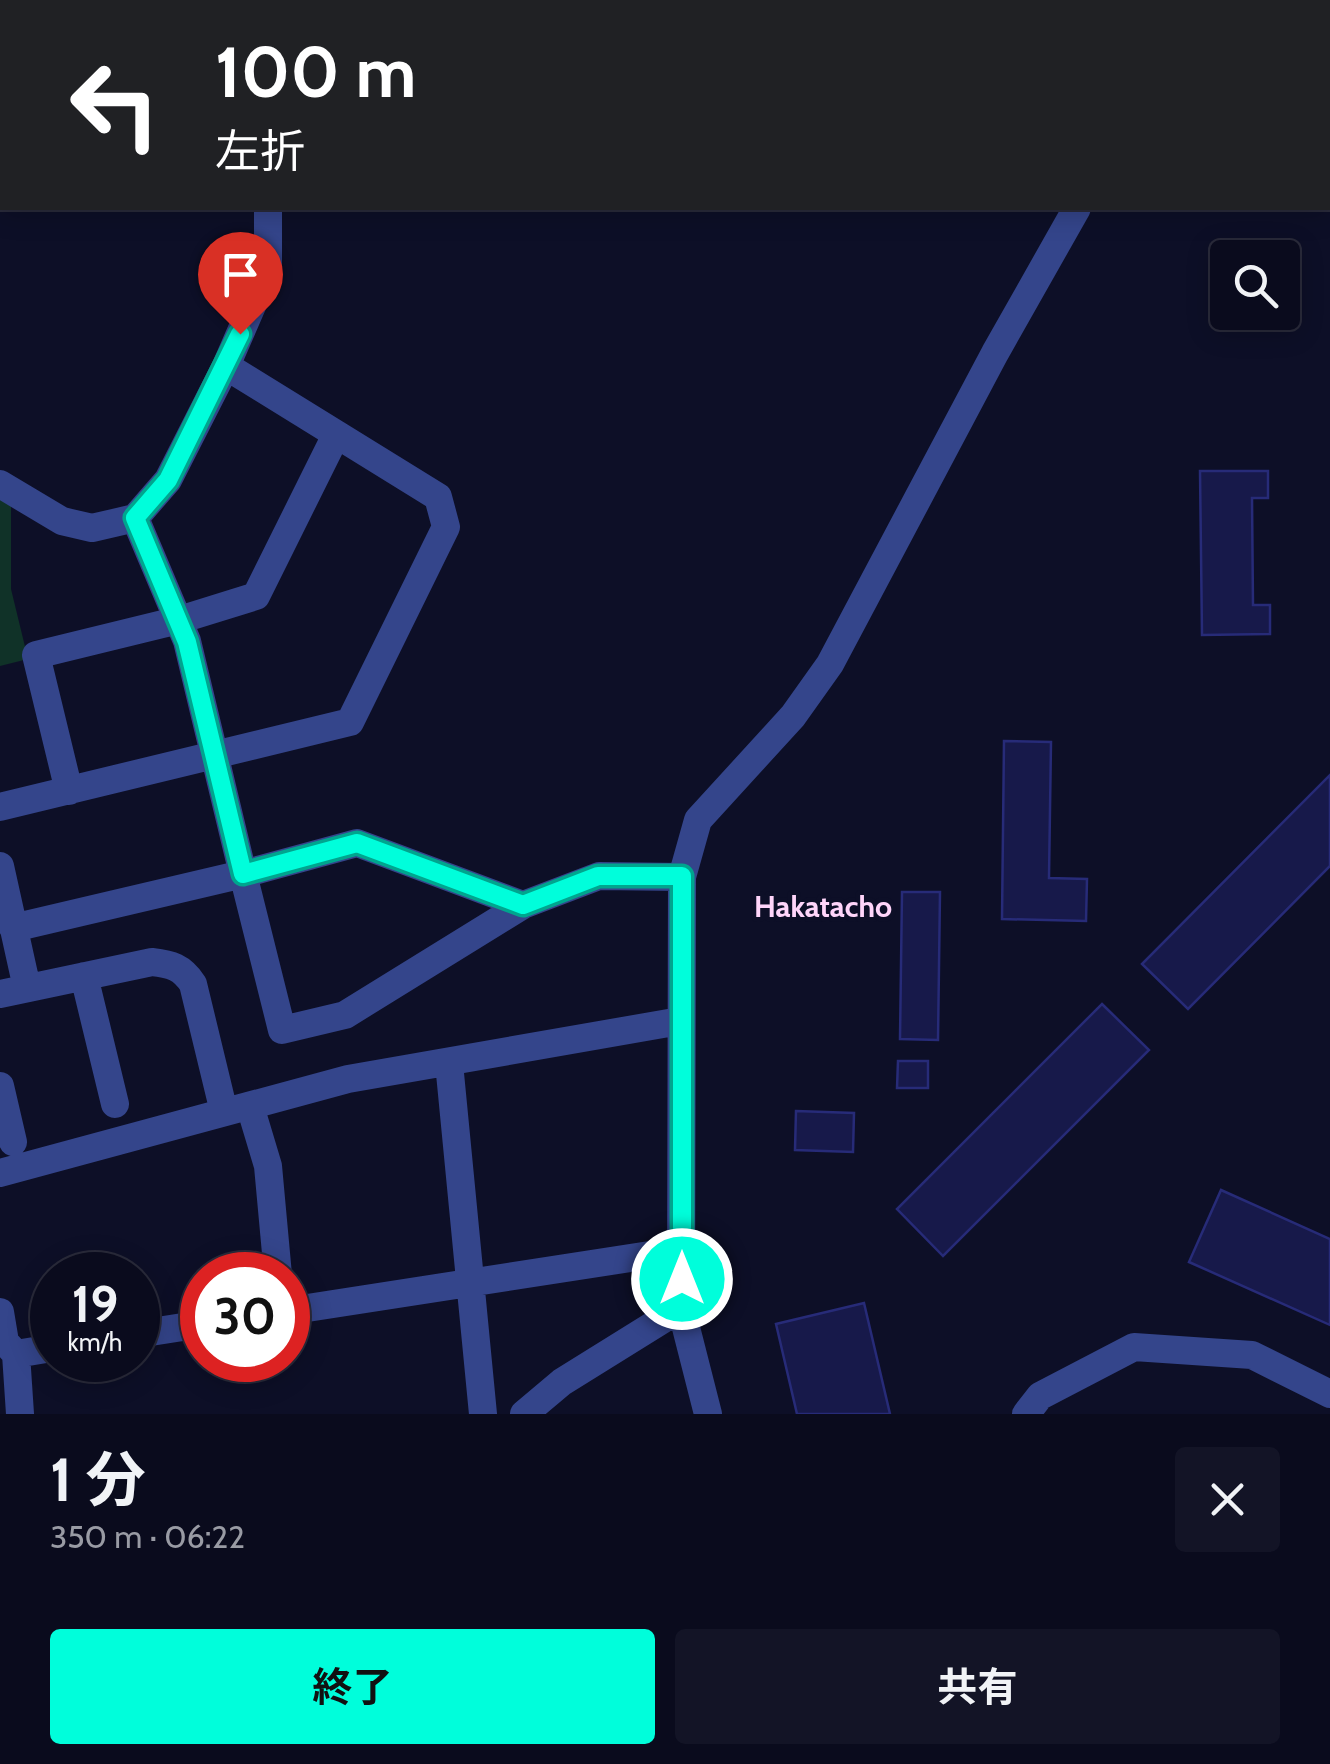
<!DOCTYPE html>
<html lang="ja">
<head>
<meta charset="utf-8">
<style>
  body { margin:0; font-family:Cabin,"Noto Sans JP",sans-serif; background:#131426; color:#f1f3f6; height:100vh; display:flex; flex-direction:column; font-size:38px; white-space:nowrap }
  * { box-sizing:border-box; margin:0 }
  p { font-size:32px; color:#999ba4 }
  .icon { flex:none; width:55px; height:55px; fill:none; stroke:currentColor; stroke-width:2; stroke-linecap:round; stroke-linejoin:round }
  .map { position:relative; height:1414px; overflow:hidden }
  .side { display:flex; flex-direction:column; background:#0a0b1d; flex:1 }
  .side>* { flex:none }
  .hud { position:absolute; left:0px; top:0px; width:1330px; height:210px; box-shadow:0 5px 25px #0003,0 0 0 2px #2a2b3b; background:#202124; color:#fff; overflow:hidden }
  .buttons { position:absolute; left:1210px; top:240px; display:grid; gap:20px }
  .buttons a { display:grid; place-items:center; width:90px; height:90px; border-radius:10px; background:#0a0b1d; box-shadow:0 5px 25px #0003,0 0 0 2px #2a2b3b; font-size:50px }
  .speed { position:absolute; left:30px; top:1252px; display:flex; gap:20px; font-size:50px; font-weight:700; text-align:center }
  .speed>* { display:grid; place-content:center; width:130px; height:130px; border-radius:50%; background:#0a0b1d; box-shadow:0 5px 25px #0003,0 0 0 2px #2a2b3b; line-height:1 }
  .speed small { font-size:25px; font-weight:400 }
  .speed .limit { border:15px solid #d22; background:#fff; color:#111 }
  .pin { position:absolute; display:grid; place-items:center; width:85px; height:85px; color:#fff; margin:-102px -42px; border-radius:50% 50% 50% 0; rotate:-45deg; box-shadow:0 0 10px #0007 }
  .pin .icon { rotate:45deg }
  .me { position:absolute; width:110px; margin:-55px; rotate:0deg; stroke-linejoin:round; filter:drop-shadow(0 0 8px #0008) }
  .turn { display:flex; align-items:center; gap:35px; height:210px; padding:0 50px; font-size:45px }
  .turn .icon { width:130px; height:130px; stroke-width:2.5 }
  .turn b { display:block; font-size:70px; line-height:85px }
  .round { display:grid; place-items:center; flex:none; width:105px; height:105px; border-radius:10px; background:#131426 }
  .head { display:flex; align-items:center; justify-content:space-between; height:170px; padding:0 50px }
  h1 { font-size:60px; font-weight:700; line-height:75px }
  .primary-button { display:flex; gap:20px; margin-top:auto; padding:20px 50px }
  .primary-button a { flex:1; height:115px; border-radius:10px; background:#00fedb; color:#111; font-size:40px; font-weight:700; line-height:115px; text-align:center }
  .primary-button a+a { background:#131426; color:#f1f3f6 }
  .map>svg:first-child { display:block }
  .green { fill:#103228 }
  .building { fill:#17194a; stroke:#272b78; stroke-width:2.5 }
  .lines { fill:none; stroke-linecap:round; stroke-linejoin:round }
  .minor { stroke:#34458b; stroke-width:28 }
  .route-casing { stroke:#00a58e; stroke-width:25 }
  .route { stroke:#00fedb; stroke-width:18 }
  .labels { text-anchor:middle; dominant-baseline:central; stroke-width:10; stroke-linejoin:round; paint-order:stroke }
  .neighbourhood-label { font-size:30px; font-weight:bold; fill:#ffd5fa; stroke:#0d0f27 }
</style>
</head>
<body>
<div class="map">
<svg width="1330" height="1414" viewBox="0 0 1330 1414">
  <rect width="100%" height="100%" fill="#0d0f27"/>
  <!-- green -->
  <path class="green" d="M0,492L11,498V589L28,659L0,666Z"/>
  <!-- building -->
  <path class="building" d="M1200,471H1268V498H1252L1253,605H1270V634L1202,635Z
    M1004,741L1051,742L1049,878L1087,879L1086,921L1002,919Z
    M1330,775V866L1188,1009L1142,964Z
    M902,892H940L938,1040L900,1039Z
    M1102,1004L1149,1050L943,1256L897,1209Z
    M898,1061H928V1088H897Z
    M796,1111L854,1113L853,1152L795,1150Z
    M1221,1190L1330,1239V1325L1189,1262Z
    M864,1303L890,1414H797L776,1324Z"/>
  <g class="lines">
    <!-- minor -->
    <path class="minor" d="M292,2L293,0
      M1169,2L1170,0
      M0,484L62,521L92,528L135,518L168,480L226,366L268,269V208
      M135,518L187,641L243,874L357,843L523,905L599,876L682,877
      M69,791L36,655L179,620L256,596L336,435
      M0,807L350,722L446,527L438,497L226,366
      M0,866L27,988
      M13,928L243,874L282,1030L345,1015L523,905
      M84,976L115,1104
      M0,994L152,962C171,964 182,967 193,984L224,1112
      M449,1063L483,1414
      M0,1086L13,1142
      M250,1106L268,1166L278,1275
      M0,1173L348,1079L680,1021
      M288,1311L682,1250
      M0,1312L5,1342L16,1354L20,1414
      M138,1334L202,1324
      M16,1354L52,1348
      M524,1414L562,1382L681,1308
      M708,1414L681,1308L682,877L698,820L793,716L830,664L995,353L1077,208
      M1026,1414L1040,1396L1134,1347L1252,1355L1330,1394"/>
  </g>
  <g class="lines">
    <defs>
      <path id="route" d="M240,334L168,480L135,518L187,642L243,874L357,843L523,905L598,876H682V1279"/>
    </defs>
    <!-- route casing -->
    <use href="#route" class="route-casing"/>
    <!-- route -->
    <use href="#route" class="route"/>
  </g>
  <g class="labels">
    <!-- neighbourhood labels -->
    <g class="neighbourhood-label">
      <text x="823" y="906">Hakatacho</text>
    </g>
  </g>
</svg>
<div class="buttons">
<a><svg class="icon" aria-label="search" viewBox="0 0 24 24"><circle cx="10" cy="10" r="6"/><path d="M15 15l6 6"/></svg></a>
</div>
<div class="speed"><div>19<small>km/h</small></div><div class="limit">30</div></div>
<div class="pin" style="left:240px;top:334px;background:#d93025"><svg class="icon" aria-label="arrive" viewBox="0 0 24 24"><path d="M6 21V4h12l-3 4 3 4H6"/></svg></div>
<svg class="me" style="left:682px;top:1279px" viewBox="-20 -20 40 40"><circle r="17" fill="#00fedb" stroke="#fff" stroke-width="3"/><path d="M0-11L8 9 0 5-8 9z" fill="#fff"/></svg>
<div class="hud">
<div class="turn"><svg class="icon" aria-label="left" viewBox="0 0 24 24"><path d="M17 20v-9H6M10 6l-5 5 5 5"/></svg><div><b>100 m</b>左折</div></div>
</div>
</div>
<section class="side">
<div class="head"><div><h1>1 分</h1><p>350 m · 06:22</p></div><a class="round"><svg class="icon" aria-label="close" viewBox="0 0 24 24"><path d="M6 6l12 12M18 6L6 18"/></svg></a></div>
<div class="primary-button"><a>終了</a><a>共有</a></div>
</section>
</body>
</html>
